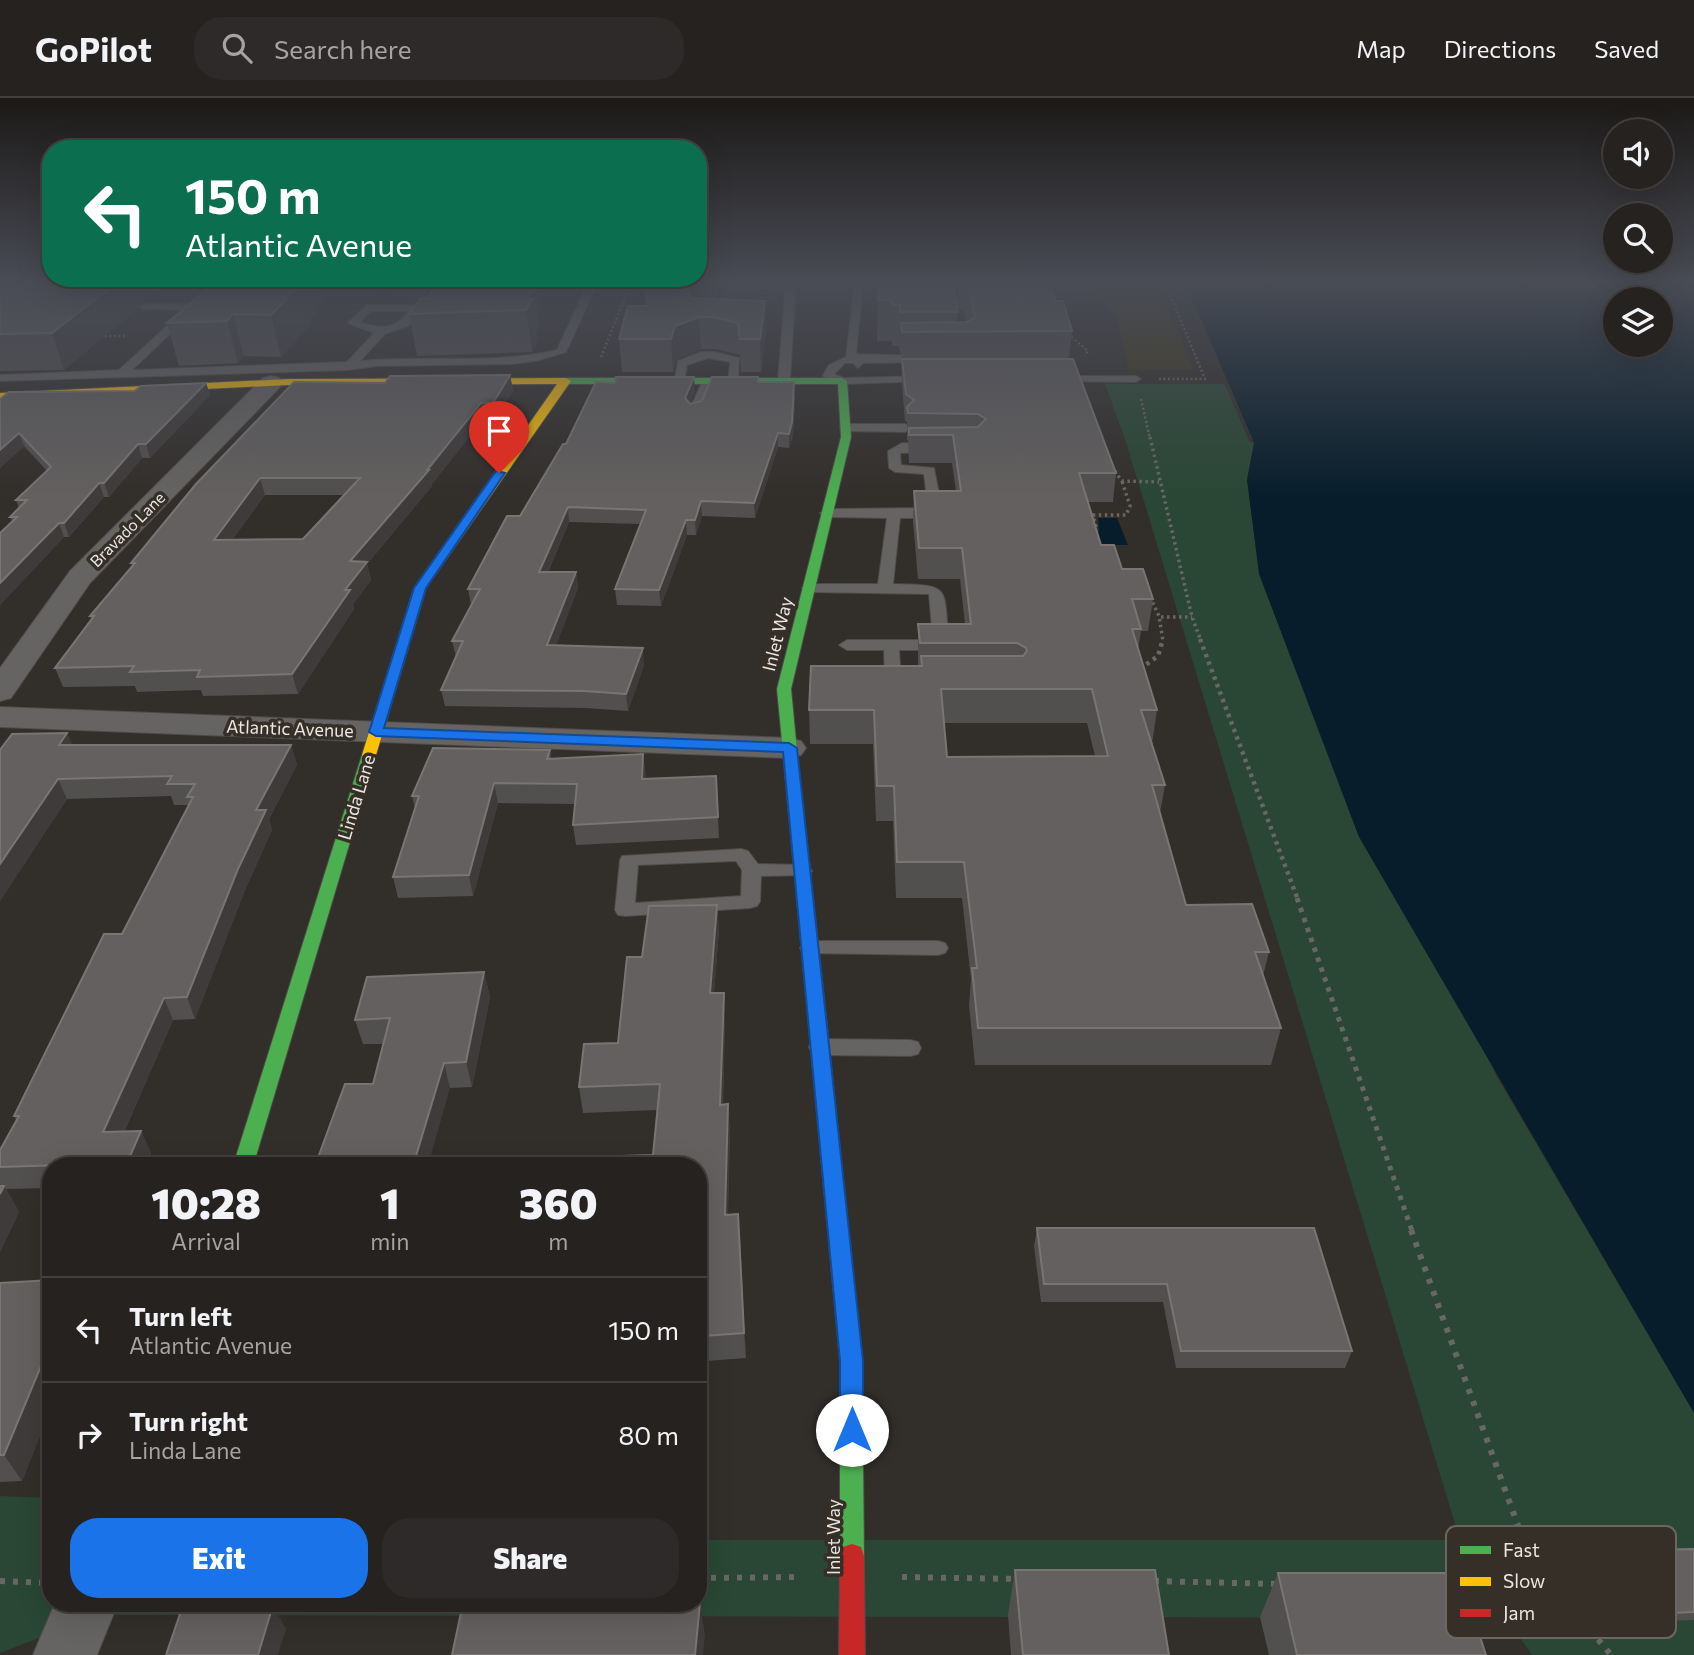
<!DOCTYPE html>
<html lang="en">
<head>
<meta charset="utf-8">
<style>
  body { margin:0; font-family:Commissioner,sans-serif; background:#2e2a29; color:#f1f3f6; height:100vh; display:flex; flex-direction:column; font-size:26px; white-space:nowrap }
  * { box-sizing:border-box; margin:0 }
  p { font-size:23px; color:#a4a4a5 }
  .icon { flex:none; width:38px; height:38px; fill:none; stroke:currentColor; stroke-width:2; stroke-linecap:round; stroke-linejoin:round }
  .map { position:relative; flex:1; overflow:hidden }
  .details { position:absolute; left:42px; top:1059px; width:665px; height:455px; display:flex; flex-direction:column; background:#262220; border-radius:28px; box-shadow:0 7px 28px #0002,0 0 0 2px #423f3e }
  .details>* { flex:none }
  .guide { position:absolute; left:42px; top:42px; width:665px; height:147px; border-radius:28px; box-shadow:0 7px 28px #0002,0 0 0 2px #423f3e; background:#0b6e4f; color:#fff; overflow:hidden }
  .controls { position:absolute; left:1603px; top:21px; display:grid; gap:14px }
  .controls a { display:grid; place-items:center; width:70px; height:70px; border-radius:50%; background:#262220; box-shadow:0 7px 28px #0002,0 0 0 2px #423f3e; font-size:35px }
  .pin { position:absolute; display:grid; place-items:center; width:60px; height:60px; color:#fff; margin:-72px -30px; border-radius:50% 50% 50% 0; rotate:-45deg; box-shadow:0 0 7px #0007 }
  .pin .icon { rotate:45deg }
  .me { position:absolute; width:77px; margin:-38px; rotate:0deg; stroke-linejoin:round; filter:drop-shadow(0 0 5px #0008) }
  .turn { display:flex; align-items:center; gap:24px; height:147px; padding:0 28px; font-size:32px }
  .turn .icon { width:91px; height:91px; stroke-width:2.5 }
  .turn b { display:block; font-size:49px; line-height:60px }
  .eta { display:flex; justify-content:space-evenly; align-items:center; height:119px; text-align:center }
  .eta b { font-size:42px; font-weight:800; line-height:49px }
  .action { display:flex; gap:14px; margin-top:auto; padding:14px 28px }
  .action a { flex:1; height:80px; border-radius:28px; background:#1a73e8; color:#fff; font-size:28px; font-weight:800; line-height:80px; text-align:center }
  .action a+a { background:#2e2a29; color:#f1f3f6 }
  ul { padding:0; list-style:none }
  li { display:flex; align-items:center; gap:21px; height:105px; padding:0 28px; border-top:2px solid #423f3e }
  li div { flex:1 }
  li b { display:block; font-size:26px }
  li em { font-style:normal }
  header { display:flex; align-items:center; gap:42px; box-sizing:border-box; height:98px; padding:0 35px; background:#262220; border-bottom:2px solid #423f3e }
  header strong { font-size:33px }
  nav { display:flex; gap:38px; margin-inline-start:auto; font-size:24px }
  .search { width:490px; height:63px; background:#2e2a29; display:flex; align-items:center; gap:18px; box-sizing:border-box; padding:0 24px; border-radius:28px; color:#a4a4a5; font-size:26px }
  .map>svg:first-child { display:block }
  .green { fill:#294734 }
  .sand { fill:#3e361a }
  .water { fill:#071d2b; fill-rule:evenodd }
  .pier { fill:#322e2a }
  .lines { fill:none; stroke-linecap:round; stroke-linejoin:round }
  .lane-casing { stroke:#4f4b48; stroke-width:2 }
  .street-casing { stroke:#4f4b48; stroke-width:2 }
  .fast-casing { stroke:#4f4b48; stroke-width:2 }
  .slow-casing { stroke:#4f4b48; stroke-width:2 }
  .jam-casing { stroke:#4f4b48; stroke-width:2 }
  .path-far4 { stroke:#696766; stroke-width:2.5; stroke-dasharray:2 2.5; stroke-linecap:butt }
  .path-far3 { stroke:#696766; stroke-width:3.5; stroke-dasharray:2.5 3.5; stroke-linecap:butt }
  .path-far2 { stroke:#696766; stroke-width:4.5; stroke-dasharray:3.5 4.5; stroke-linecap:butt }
  .path-far1 { stroke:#696766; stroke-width:5; stroke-dasharray:4.5 6; stroke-linecap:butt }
  .path { stroke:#696766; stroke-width:6; stroke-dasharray:5 8; stroke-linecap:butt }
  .lane { fill:#666462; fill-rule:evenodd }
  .street { fill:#666462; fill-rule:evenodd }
  .fast { fill:#4caf50; fill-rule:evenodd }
  .slow { fill:#ffc107; fill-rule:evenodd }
  .jam { fill:#c62828; fill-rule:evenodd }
  .wall { fill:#524f4f; fill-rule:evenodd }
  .shaded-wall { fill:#3f3b3a }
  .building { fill:#63605f; stroke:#787573; stroke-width:2; fill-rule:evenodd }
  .route { fill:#1a73e8; stroke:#114b97; stroke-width:2 }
  .labels { text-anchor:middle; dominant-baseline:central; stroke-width:7; stroke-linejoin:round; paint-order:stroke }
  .far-street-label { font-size:16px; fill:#eae6e1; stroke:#352f27 }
  .street-label { font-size:18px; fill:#eae6e1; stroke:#352f27 }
  .key { fill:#352f27; stroke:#6b665f; stroke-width:2 }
  .key-label { font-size:19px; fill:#eae6e1 }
</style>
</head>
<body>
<header>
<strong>GoPilot</strong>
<div class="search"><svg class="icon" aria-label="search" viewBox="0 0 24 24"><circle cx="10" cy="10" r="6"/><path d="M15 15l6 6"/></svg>Search here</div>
<nav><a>Map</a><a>Directions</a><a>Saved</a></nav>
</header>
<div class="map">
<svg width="1694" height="1557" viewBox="0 0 1694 1557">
  <rect width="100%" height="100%" fill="#322e2a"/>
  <!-- green -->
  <path class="green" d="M1105,286H1230L1254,345L1247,382L1496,977L1694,1315V1557H1532L1506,1520L99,1517L0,1555V1398L51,1400V1505H698V1442H1460L1125,341Z"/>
  <!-- sand -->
  <path class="sand" d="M1075,182H1155L1194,272H1129C1117,220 1122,213 1075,182Z"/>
  <!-- water -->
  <path class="water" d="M406,182L447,184L438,196C425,196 416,192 406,192C394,193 385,196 372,196L379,185H404Z
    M1184,182H1694V1315L1359,739L1259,476L1247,382L1254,345ZM1615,201H1661V247H1615Z
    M1098,420H1117L1128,447H1074L1099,433Z"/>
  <!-- pier -->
  <path class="pier" d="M1180,182H1184L1254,345L1249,343Z"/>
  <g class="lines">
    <defs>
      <path id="lane" d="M589,182H599L566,254L536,263L510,266L376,268L348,272L0,283V277L119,272L184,212L142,211L140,209L145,206H193L198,209L132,272L347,264L374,235L348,225L367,207H416L421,210L408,228L385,236L360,263C426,257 492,267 557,252ZM370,213H409C395,232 380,231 360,224Z
        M786,182H796L790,283L784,286L778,283Z
        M855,182L909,183L904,186H863L856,256L927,258L932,261L927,264L863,265L858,270L853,265H845L834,276L844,280L929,278L933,279V283L842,286L824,279L823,277L829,267L846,259Z
        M701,254H715L739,260L738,285L728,283L730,264L708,260L687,267L684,284L674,286L678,263Z
        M1057,278H1136L1141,281L1136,284L1053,283V279Z
        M708,281L714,284L700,315L690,317L688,315L702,284Z
        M846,326H905L911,330L905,334L842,333L840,330Z
        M902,345L935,346L941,350L935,354L900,355L901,367L934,370L942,412L924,420H900L893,486C953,487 943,488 949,544L938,552H899L901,580L911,585L909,588L893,590L885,585L884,552H847L839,547L847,542H933L929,496L809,494L802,490L809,486H878L887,420L827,419L820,415L827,411L928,410L924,376L895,374L889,370L888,353Z
        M741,751L748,753L758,766L802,767L809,769L812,773L809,777L761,778L760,804L757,808L750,810L625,818L618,817L615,812L620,762L622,758ZM736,763L742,772L741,798L635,805L638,767Z
        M810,843H938L945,845L948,850L945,855L938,857L803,855L800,850L803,845Z
        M820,941L910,942L918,944L921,950L918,956L910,958L820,957L812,955L809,949L812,943Z"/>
      <path id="street" d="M271,278L279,280L282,285L279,290L90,485L11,600L0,603V570L70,473L263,280Z
        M0,609L789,640L801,643L806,650L801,657L789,660L0,629Z
        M55,1505H118L97,1557H33Z"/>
      <path id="fast" d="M842,280L847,283L851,339L791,591L798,664L791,668L784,664L777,591L841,339L838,286H566L561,283L566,280Z
        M369,653L376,657L253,1068H233L362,657Z
        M817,913L823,915L826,919L862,1263L864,1458L861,1467L852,1470L843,1467L840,1458V1263L808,919L811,915Z"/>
      <path id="slow" d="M289,281L566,280L571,283L426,490L376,657L369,661L362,657L414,490L557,286L289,287L0,301V295Z"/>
      <path id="jam" d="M791,660L798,664L826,919L823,923H811L808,919L784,664Z
        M852,1446L861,1449L864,1458L865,1557H839L840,1458L843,1449Z"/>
    </defs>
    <!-- lane casing -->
    <use href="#lane" class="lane-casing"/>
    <!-- street casing -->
    <use href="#street" class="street-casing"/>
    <!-- fast casing -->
    <use href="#fast" class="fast-casing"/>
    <!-- slow casing -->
    <use href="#slow" class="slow-casing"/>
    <!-- jam casing -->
    <use href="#jam" class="jam-casing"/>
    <!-- path-far4 -->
    <path class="path-far4" d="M715,182L763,184L761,205
      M323,184L335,185L333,188
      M191,185L221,183
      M335,185L344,182
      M319,189H349L377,182
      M714,204L719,184
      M1068,236L1088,253L1085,258
      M105,238H128
      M601,259L632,182
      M1159,281H1205L1164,182
      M1141,301L1150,341"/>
    <!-- path-far3 -->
    <path class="path-far3" d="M1150,339L1192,519L1201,543
      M1111,368L1122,383L1159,384
      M1093,434L1096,429L1093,417H1126L1130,408L1122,383
      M1150,499L1159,518L1163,543
      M1161,519H1192"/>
    <!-- path-far2 -->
    <path class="path-far2" d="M1200,541L1298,802
      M1140,571L1158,558L1163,541"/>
    <!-- path-far1 -->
    <path class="path-far1" d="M1297,800L1412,1133"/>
    <!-- path -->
    <path class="path" d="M1411,1132L1529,1458L1611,1557
      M902,1479L1019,1481
      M698,1480L802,1479
      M0,1483L51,1485
      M1154,1483L1278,1486
      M1459,1487L1635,1489"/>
    <!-- lane -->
    <use href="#lane" class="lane"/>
    <!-- street -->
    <use href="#street" class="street"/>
    <!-- fast -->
    <use href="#fast" class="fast"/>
    <!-- slow -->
    <use href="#slow" class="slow"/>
    <!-- jam -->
    <use href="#jam" class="jam"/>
  </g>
  <!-- wall -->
  <path class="wall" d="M0,182L160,192L139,207L138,210L64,272L0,273Z
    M445,182H539L541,194L539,198L540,209L538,213L539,230L537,234L538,242L532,254L417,258L409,216L440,189Z
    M642,182H684L691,200L765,203L766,234L761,274H741L740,257L716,251H701L677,261L673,274H622L619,241L646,208Z
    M878,182H1049L1056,203L1072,233L1069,261L1116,375L1113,404H1088L1101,447L1122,471L1153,501L1148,533H1141L1138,552L1157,612L1152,646L1165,687L1160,715L1186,807L1269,854L1263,878L1281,930L1271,967H975L969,907L971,881L962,800H896L893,723H876L873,646H810L809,612L918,568V526H965L960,481H918L913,423L914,393H956L952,365H909L908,342H907V324L905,323L902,287L901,256H900L899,248H892V243H877ZM957,209L964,214L966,224H957ZM944,625H1087L1095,658L947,659Z
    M325,200L315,210L316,215L310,220L311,226L281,259L244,258L238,265L179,268L167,225Z
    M510,277L513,293L495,321L484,320L432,386V388L367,466L371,482L353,506L354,511L298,596L203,598L201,592L137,594L135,588L63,589L55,570L91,521L90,518L132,468L131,465L385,285ZM265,397H344L303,441L232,442Z
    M758,279V284L795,297L793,338L789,350L778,349L755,420L702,418L696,437H687L661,508L617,507L615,491L640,426L569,424L548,474H576L578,490L556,547L644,567L628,613L586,610L445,608L441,592L456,559L452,543L471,507L468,491L520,418L566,346L695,293L690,306L702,303Z
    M206,285L210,297L150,360H142L109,399H104L69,439H64L0,507V435L12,423L10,419L19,410L16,402L47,373L24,348L0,370V301L135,293Z
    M67,635L72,647H291L297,667L269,721L272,732L245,792L195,921L173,922L124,1034L141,1033L151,1055L146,1068H51V1090L6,1091L19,1114L0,1154V1088H1L0,1086V1052L16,1022L14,1018L122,836L189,707H174L171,698L67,701L0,803V652Z
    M550,652L551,661L646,676L645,681L716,678L719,740L576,747L573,727L575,706L498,705L473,798L398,800L393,779L415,710L412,698Z
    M717,807L719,832L714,895H724L725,920L723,1006L730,1032L728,1117L740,1141L746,1260L706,1263L698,1349V1068L657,1012L583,1015L579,989L618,945L642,859Z
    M484,874L490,899L472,989L450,990L373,986L383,946H363L355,922Z
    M1037,1130L1352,1253L1345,1270H1176L1163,1204H1041L1034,1148Z
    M51,1182V1310L22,1383L0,1384V1185Z
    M1694,1451V1522L1663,1523L1635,1461L1641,1452Z
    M1015,1472L1169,1557H1011L1008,1517Z
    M1278,1475L1486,1557H1269L1260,1519Z"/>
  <!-- shaded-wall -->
  <path class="shaded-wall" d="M120,182H158L160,192L139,207L138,210L64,272L52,235Z
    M299,182H321L325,200L315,210L316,215L310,220L311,226L281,259L271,217Z
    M529,182H539L541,194L539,198L540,209L538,213L539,230L537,234L538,242L532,254L526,212L528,189Z
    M950,182H959L957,209L948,214Z
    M765,203L766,234L761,274L760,241Z
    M233,216L244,258L238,265L227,223Z
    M699,219L701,251L677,261L673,274L671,241L675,228Z
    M510,277L513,293L495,321L493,305Z
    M694,279L695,293L686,314L685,300Z
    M794,284L793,338L789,350V336Z
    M206,285L210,297L150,360L146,346Z
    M481,305L484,320L432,386V388L367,466L371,482L353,506L354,511L298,596L292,576L345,492L350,463L427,372Z
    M19,335L24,348L0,370V352Z
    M778,335V349L755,420L754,405Z
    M138,346L142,360L109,399L104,385Z
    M260,380L265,397L219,459L214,442Z
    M99,385L104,399L69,439L64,425Z
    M701,403L702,418L696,437L695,422Z
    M568,409L569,424L541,489L539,474Z
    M686,422L687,437L661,508L659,492Z
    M59,425L64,439L0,507V485Z
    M576,474L578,490L550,564L547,547Z
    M643,550L644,567L628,613L626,596Z
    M67,635L75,655L59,647Z
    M291,647L297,667L269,721L272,732L245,792L195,921L187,899L256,712Z
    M643,656L646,676L644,701L642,681Z
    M58,681L67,701L0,803V766Z
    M494,685L498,705L473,798L469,777Z
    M717,807L719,832L712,920L710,895Z
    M484,874L490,899L472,989L466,964Z
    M724,895L725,920L722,1032L720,1007Z
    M164,900L173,922L114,1056L103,1034Z
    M444,965L450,990L428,1068H413Z
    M728,1006L730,1032L727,1143L725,1117Z
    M141,1033L151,1055L146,1068H128L127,1065Z
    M4,1088L19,1114L0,1154V1096Z
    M738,1116L740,1141L746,1260L744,1235Z
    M703,1238L706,1263L698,1349V1290Z
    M51,1244V1310L22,1383L4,1357Z
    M700,1505L705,1537L703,1557H695Z
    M273,1507L286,1531L278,1557H258Z"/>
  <!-- building -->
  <path class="building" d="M0,182H120L52,235L0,236Z
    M218,182H299L296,185H302L271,217L233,216L227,223L167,225Z
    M445,182H531L528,189H533L527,201H532L526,212L409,216L421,200H427L435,189H440Z
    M644,182H684L691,200L765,203L760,241H740L738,225L714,219H699L675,228L671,241H619L628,208H648Z
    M878,182H952L958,214H900V207H892V202H878Z
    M967,182H1049L1056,203H1063L1072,233L902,234L901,225L967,224L975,220Z
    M902,261H1073L1116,375H1079L1101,447H1114L1122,471H1143L1153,501H1132L1141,531H1132L1157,612H1141L1165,687H1152L1186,807L1252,806L1269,854H1255L1281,930H978L972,870H977L964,764H897L894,688H877L874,612H809L811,568H922L921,558H1023L1027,553L1026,550L1017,545H920L918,526H971L962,450H919L914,393H961L953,337H909V330L978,329L986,321L978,316L908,315L907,309L914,302L906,296ZM941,591H1092L1108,658L947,659Z
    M510,277L493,305H481L427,372H429L350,463L367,464L345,492H350L292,576L197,579L200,572L130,574L134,568L55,570L94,518H90L135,465H131L196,386L294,284L385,285L390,278ZM260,380H360L303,441L214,442Z
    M616,279H694L685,300L690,306L702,303L712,279H758V284H794L792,324L789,336L778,335L754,405L701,403L695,422H686L659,492L615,491L646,412L568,409L539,474H576L547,547L643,550L626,596L584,593L441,592L463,543H452L480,491H468L507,418H520L563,346H566L596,284L615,285Z
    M206,285L146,346H138L104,385H99L64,425H59L0,485V435L17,419H10L27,402H16L51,369L19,335L0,352V301L9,294L135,293L141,288Z
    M67,635L59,647H291L256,712H266L238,771L187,899L164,900L103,1034L141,1033L127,1065L0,1069V1052L19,1018H14L104,836H122L193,699H187L195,686H167L172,678L58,681L0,766V652L12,636Z
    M433,650L550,652L547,661L643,656L642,681L716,678L718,719L573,727L577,686L494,685L469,777L393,779L419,698H412Z
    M717,807L710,895H724L720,1007L728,1006L725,1117L738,1116L744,1235L703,1238L698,1290V1068H587L588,1059L653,1057L660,986L579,989L584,946L618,945L627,859H642L649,808Z
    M484,874L466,964L444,965L413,1068H315L345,986H373L390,920L355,922L367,879Z
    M0,1088H4L0,1096Z
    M1037,1130H1314L1352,1253H1181L1167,1186H1044Z
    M51,1182V1244L4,1357H0V1185Z
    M1694,1451V1514L1670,1515L1641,1452Z
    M1015,1472H1155L1169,1557H1023Z
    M1278,1475H1459L1486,1557H1297Z
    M463,1505H700L695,1557H452Z
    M183,1507H273L258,1557H166Z"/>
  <!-- sky -->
  <linearGradient id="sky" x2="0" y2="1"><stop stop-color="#1c1917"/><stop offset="0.46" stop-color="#494c55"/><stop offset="1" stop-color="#494c55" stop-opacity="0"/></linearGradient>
  <rect width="1694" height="400" fill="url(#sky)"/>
  <!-- route -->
  <path class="route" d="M496,373L505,375L426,490L384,630L789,645L797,650L863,1263V1332L860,1340L852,1343L843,1340L840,1332V1263L783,654L376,638L369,634L414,490Z"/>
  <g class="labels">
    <!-- far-street labels -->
    <g class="far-street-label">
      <text transform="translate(127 431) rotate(-45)">Bravado Lane</text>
    </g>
    <!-- street labels -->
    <g class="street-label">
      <text transform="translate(777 536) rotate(-76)">Inlet Way</text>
      <text transform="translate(290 630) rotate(2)">Atlantic Avenue</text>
      <text transform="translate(356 699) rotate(-73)">Linda Lane</text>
      <text transform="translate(833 1439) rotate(-90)">Inlet Way</text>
    </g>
  </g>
  <!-- legend -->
  <rect x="1446" y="1428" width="230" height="112" rx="10" class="key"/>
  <rect x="1460" y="1448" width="31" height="8" fill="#4caf50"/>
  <rect x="1460" y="1479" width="31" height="9" fill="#ffc107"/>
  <rect x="1460" y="1511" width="31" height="8" fill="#c62828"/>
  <g class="key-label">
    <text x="1503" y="1459">Fast</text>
    <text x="1503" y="1490">Slow</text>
    <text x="1503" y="1522">Jam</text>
  </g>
</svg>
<div class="controls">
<a><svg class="icon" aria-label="sound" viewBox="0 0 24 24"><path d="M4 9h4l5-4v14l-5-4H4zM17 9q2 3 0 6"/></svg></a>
<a><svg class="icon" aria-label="search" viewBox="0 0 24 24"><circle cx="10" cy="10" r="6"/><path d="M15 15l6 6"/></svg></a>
<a><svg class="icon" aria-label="layers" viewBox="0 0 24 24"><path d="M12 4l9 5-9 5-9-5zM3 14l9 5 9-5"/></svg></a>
</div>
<div class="pin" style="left:499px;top:375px;background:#d93025"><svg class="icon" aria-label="arrive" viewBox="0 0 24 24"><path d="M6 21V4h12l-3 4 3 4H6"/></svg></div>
<svg class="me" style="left:852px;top:1332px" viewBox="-20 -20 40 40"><circle r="19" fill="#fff"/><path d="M0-13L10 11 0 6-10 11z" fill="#1a73e8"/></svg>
<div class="guide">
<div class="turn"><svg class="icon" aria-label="left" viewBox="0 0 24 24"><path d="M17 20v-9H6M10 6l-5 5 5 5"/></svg><div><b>150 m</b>Atlantic Avenue</div></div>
</div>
<section class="details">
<div class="eta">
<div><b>10:28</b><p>Arrival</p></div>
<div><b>1</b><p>min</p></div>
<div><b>360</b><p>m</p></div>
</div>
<ul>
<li><svg class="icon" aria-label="left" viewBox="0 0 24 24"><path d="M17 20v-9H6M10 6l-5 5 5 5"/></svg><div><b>Turn left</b><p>Atlantic Avenue</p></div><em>150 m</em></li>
<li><svg class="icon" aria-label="right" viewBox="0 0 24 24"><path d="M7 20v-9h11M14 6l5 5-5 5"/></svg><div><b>Turn right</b><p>Linda Lane</p></div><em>80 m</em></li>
</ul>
<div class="action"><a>Exit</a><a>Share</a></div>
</section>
</div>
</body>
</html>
